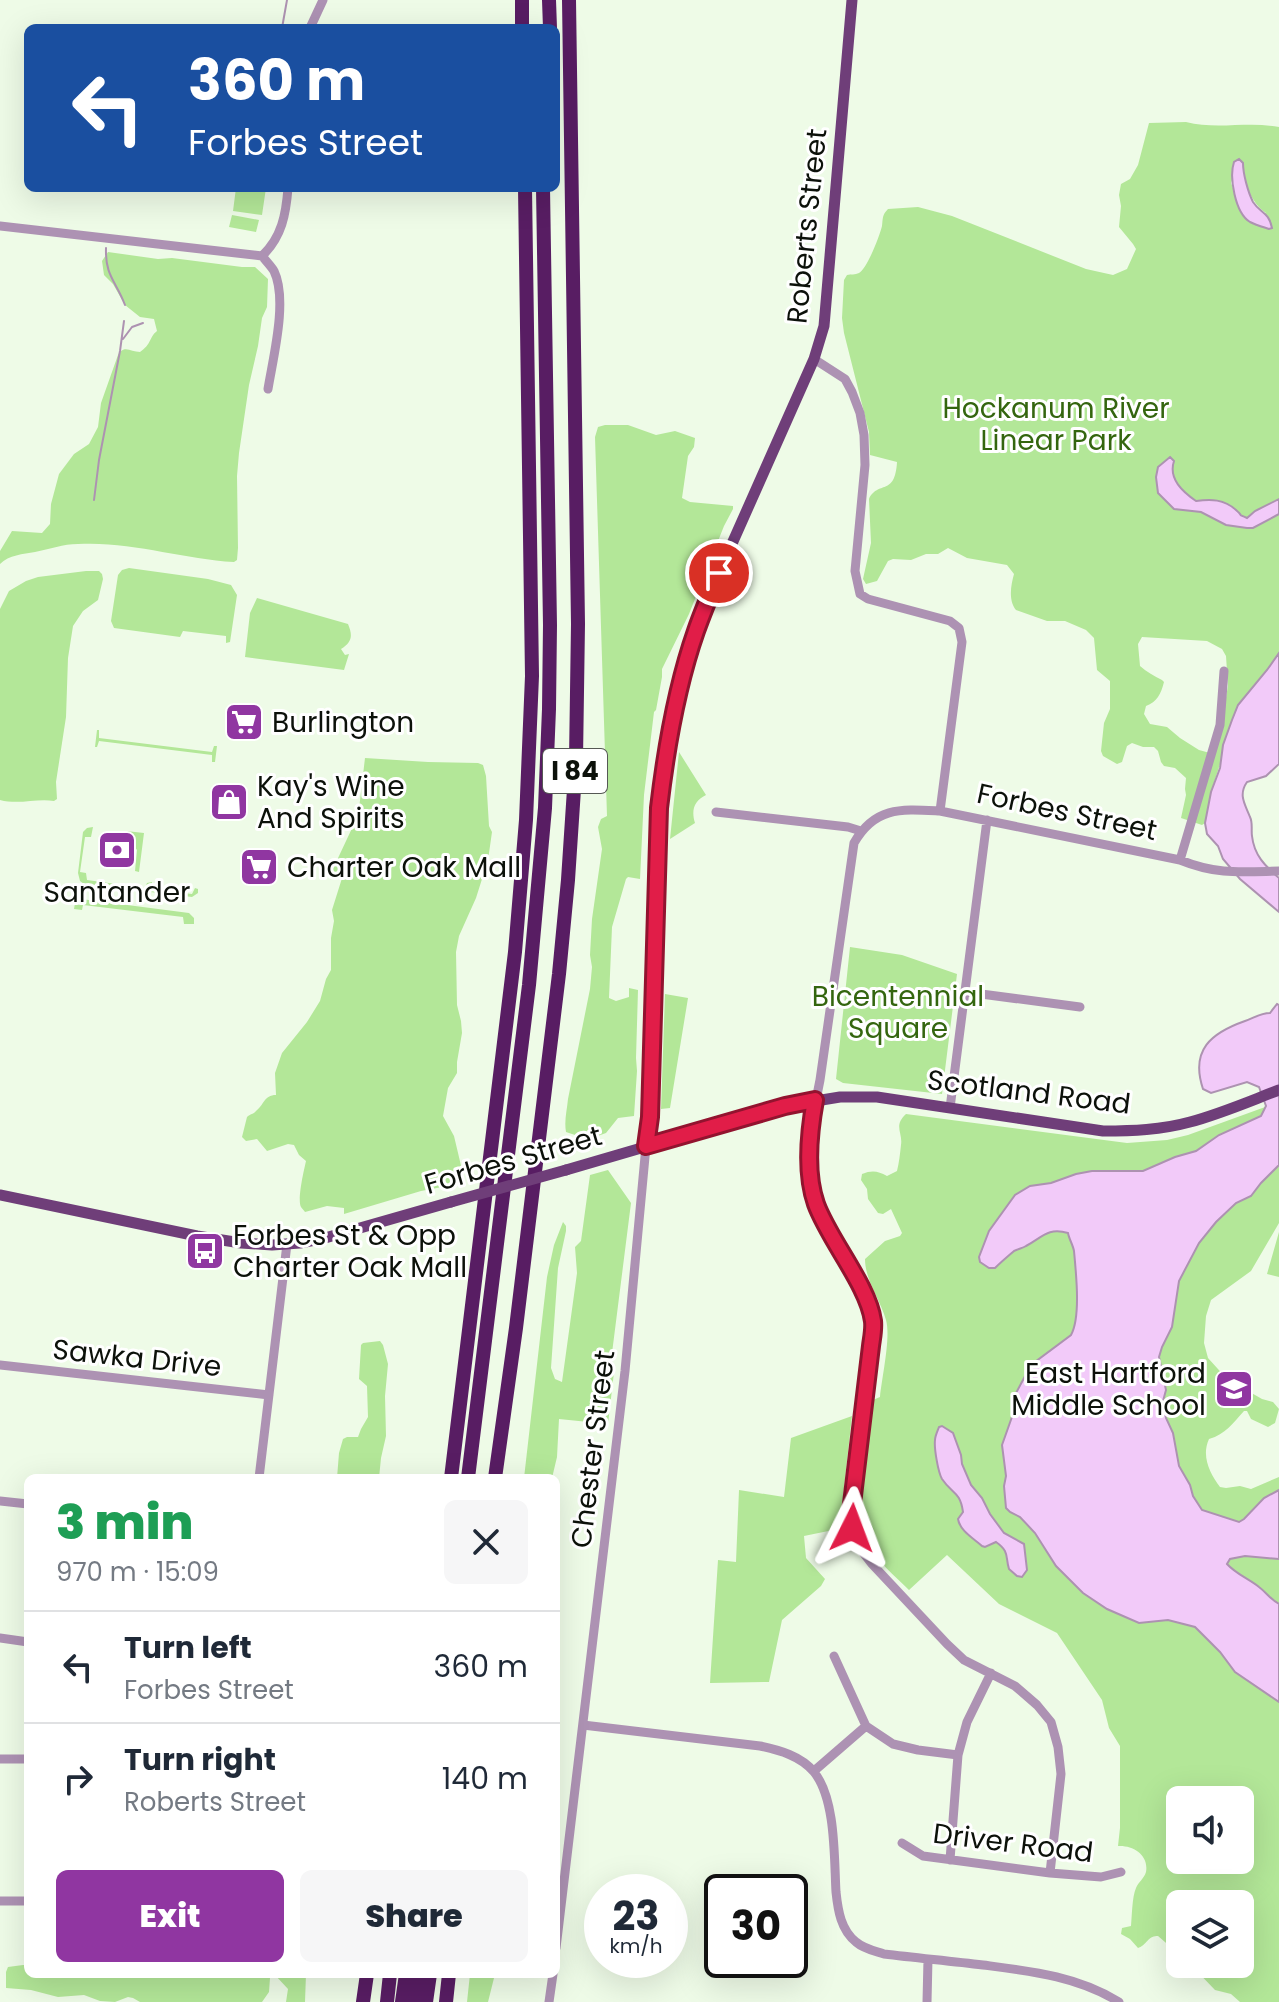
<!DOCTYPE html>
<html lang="en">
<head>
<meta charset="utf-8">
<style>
  body { margin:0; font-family:Poppins,sans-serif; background:#f6f6f7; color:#1f2937; height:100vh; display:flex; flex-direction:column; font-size:30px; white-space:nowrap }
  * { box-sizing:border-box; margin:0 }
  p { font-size:26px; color:#747a83 }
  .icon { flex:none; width:44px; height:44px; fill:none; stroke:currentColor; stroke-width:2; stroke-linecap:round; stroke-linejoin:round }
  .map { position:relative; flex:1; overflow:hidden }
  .panel { position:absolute; left:24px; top:1474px; width:536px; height:504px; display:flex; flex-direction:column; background:#fff; border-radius:12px; box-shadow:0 8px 32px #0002 }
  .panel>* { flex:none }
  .top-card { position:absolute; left:24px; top:24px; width:536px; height:168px; border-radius:12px; box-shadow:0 8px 32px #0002; background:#1a4fa0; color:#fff; overflow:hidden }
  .controls { position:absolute; left:1166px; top:1786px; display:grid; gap:16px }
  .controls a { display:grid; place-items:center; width:88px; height:88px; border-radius:12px; background:#fff; box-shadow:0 8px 32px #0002; font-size:40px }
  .speed { position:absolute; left:584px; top:1874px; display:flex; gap:16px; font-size:40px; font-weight:700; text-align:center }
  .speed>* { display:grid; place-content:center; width:104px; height:104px; border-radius:50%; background:#fff; box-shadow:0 8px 32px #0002; line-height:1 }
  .speed small { font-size:20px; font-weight:400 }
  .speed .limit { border:4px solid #111; border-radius:12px; background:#fff; color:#111 }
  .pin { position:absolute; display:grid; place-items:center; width:68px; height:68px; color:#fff; margin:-34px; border:4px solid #fff; border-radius:50%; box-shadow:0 2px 8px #0007 }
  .me { position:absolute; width:88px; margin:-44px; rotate:3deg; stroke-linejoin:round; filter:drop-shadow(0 0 6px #0008) }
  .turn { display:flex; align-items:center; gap:28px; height:168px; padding:0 32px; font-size:36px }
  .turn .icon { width:104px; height:104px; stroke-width:2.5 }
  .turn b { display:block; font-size:56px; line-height:68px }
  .round { display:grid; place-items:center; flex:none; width:84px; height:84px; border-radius:12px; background:#f6f6f7 }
  .summary { display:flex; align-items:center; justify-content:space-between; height:136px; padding:0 32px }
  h1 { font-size:48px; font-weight:800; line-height:60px; color:#1e9e55 }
  .button { display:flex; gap:16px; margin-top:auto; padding:16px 32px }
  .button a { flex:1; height:92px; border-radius:12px; background:#9036a1; color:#fff; font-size:32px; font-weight:800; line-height:92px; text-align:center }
  .button a+a { background:#f6f6f7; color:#1f2937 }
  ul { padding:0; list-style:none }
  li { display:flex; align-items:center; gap:24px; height:112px; padding:0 32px; border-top:2px solid #e0e1e3 }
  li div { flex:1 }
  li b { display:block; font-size:30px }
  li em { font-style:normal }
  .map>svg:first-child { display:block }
  .green { fill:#b3e798; fill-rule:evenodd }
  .water { fill:#f2caf9; stroke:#ad92b1; stroke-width:2 }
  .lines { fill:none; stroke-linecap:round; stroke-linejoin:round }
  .stream { stroke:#ad92b1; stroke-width:2 }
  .minor { stroke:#ad92b3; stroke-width:9 }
  .major { stroke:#6f3e79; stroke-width:11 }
  .highway { stroke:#581d63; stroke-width:14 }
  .major-bridge { stroke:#6f3e79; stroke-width:11 }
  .route-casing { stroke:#92132f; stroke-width:20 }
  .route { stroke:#e11d48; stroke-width:14 }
  .labels { text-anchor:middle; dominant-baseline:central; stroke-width:6; stroke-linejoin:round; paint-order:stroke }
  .shield { fill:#fff; stroke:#555854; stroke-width:2 }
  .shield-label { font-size:26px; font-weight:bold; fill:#0c110a }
  .street-label { font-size:28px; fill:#0c110a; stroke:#fff }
  .park-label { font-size:28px; fill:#34660f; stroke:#fff }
  .poi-label { font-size:28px; fill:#0c110a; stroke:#fff; text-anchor:start }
</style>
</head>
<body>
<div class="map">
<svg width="1279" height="2002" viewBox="0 0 1279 2002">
  <rect width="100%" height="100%" fill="#eefbe7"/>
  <!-- green -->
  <path class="green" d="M1186,122C1216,130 1248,121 1279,127V499L1274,501L1253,528L1279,514V678L1221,761L1211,792L1209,809L1205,823L1202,825L1181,818L1186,795L1185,789L1186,778L1175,768L1164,766L1161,762L1158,751L1154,747H1143L1132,743L1127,746L1122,762L1117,764L1103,756L1101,751L1104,723L1110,709V681L1097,670L1094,638L1086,630L1065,621H1047L1016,610C1008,600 1011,585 1014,574L1007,565L967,558L948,548L938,554H926L911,560L893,559L888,561L877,581L866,584L863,579L871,543L869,499C878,480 895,497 897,462L870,455L869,432L844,333L842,318L844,280L847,275C851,274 855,275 859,273C867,269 880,235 882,226C883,218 882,215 888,209L918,207L952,216L1086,269L1113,275L1127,269L1136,249L1133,244L1119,227L1121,206L1119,195L1121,184L1130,179L1138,165L1149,123ZM1239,160L1243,163C1243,181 1251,203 1266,213L1244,217L1231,183ZM1142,637L1207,641L1222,649L1226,656L1228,686L1222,720L1210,753L1199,750L1180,738L1167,727L1150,724L1144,714L1146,706C1157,702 1161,694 1164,682L1162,680C1154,676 1147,672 1140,666L1138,644Z
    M236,188H266L262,215L233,211Z
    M232,215L259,220L256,232L229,227Z
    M108,252L158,259L172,258L242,267H255L268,279L267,307L262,318L258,346L249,385L239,453L237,476L238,548L237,560L234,562C182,559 131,541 78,544C63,544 50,549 35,552C23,554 9,555 0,564V551L12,531L42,533L50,524L51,504L59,474L74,454L89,444L98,427L101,403L118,355C124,344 131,352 140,352C152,344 149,337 157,331L154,319L140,317L125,305L113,284L104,275L102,261Z
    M605,425H628L656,435L675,431L695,438L694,447L688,456L682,498L690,502L733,506V509L724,526L689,614L662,669V677L656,710L654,712L644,795L640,879L628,877L626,879L612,927L609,998L616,1001L629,997V988L638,990L636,1058L637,1071L634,1116L618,1118L606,1133L584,1141L578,1136L566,1132C564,1121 567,1110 568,1099L590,989L592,967L590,955L592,919L602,849L598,827L601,819L607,816L595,437L598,427Z
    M129,568L208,579L231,585L237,595L230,642L226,643V636L183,631L180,637L114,628L111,621L118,575L122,570Z
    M86,571H99L102,574L103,579L98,600L83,611L73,626L68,658L66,717L56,782L57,799L54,801C37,798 19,805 0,800V609L9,591L26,581L38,577Z
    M257,598L348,624C353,636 352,642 341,649L345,655L349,654L344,670L245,657L250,613Z
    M97,730H99V738L212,752L214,746H217L215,762H212V755L99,741L97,747H95Z
    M679,752L706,795C694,801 691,810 695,823L670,839Z
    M365,758L428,762L478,763L483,765L486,776L489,826L492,832L488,860L476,898L459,936L456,952L457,1005L461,1021L462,1033L457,1062V1073L448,1088L443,1116L454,1136L463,1174L458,1184L421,1191L344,1214V1208L327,1206L305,1212C304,1210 302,1209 301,1207C297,1200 304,1170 306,1161L299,1155L294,1145L288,1144L267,1151L257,1139L246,1141L242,1137L247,1117C250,1114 254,1114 256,1111C264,1105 264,1095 276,1095L275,1073L282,1053L307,1022L320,1001L326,979L331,970V938L334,921L332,910L343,875L331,873L354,824L359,809Z
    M93,827L91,837H85L80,872L86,873L87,880L145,888L147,883L152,882V889L192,894L195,888L198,889V893L192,897L84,884L80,881L78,873L83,832L87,828Z
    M126,831L144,833L139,872L135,871L137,850L129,839L130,834L126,833Z
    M81,899L189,913L194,918V924H184L183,917L83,905L82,910L74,909L75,903Z
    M850,947L902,955L957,974L942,1094L843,1083L836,1079Z
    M665,994L688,998L670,1108L661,1109Z
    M1279,1102V1223L1251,1271L1211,1300L1206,1316L1204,1343L1208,1358L1227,1379L1262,1399L1273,1402L1279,1409L1275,1423L1268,1427L1251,1419L1247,1411H1244C1232,1424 1226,1434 1209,1439C1201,1456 1210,1474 1220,1487L1226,1488L1240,1486L1251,1489L1279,1477V2002H1240L1231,1994L1215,1990L1190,1964H1240V1904H1180V1955L1158,1936C1148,1935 1147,1945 1138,1948L1130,1939L1121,1934L1122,1928L1131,1926C1132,1916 1132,1897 1136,1888C1138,1882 1144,1879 1146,1872C1149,1855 1133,1845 1118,1846L1120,1828V1746L1109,1728L1102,1700L1057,1633L999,1604L947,1555L909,1590C895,1576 876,1561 868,1543C853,1511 869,1436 873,1400L880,1397C882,1377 891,1337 886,1320C880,1299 865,1280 865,1259L885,1241L900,1236L902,1233L891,1209L883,1214L878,1213L868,1199L867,1189L861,1180L862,1174C872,1170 878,1171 887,1176L897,1171C899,1163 900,1154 901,1145C903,1132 893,1126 906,1114L1127,1143L1167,1140L1188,1135ZM1180,1800H1240V1860H1180Z
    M608,1170L631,1203L611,1361L614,1372L608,1424L559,1419L557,1457L552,1478H524L547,1277L554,1245L563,1222L566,1226V1231L558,1268L551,1368L555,1379L562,1382L577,1273L575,1247L581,1241L590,1175Z
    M1279,1232V1277L1267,1274Z
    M380,1341L383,1345L388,1364L385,1396L386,1436L381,1458L379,1478H337L339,1453L343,1439L347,1437H358L361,1429L368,1417L367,1386L359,1379L361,1345L363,1343Z
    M852,1416L842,1506L843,1528L804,1536L806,1558L825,1579L821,1586L782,1620L769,1682L710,1683L718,1560L736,1562L739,1490L784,1497L791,1438Z
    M801,1891L807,1907L790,1914V1896Z
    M23,1965H28V1974H306L305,2002H286L288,1989L275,1975L270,1978L269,1992L262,2002H140L133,1998L128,1997L115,2002L100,2001L84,1995L58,1997L31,1990L6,1988V1972L8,1967Z
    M470,1974H495L488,2002H467Z"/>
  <!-- water -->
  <path class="water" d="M1239,159L1243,163C1243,174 1248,192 1253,202C1260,213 1269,212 1272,228L1269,229C1263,227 1256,225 1250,222C1235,213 1229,177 1234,162Z
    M1170,457L1174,461C1168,479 1183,492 1196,501C1211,499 1224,499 1236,510C1245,518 1236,513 1247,518L1255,511L1279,499V514L1253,528H1247L1226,525L1201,512L1174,509L1158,493L1156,477L1158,467Z
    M1279,653V764L1266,776L1247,782C1238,795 1245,804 1250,817C1253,823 1251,830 1252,836C1254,855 1265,866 1279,878V912L1240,879L1223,859L1218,846L1207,834L1205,823L1211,792L1220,768L1223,745L1232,720L1238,705L1267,670Z
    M1277,1004L1279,1005V1165L1261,1183L1251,1196L1236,1203L1216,1222L1199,1243L1179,1281L1172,1327L1162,1347L1159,1357L1166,1390L1163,1401L1166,1418L1173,1433L1179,1466L1190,1485L1193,1496L1202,1510L1239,1522L1244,1519L1264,1498L1279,1490V1559L1245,1556L1230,1559L1227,1564C1236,1574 1249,1579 1259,1587C1267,1593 1270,1599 1279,1604V1702L1235,1672L1220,1652L1195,1627L1168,1620L1139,1623L1107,1609L1083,1593L1056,1566L1035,1533L1020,1517L1010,1512L1006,1508L1004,1486L1006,1476L1002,1445L1013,1414L1016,1393L1031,1365L1071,1335C1081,1317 1076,1273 1074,1251C1073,1245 1069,1239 1068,1233C1047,1227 1042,1238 1026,1246C1023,1248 1018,1249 1014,1251C1007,1257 1001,1262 995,1268H989L980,1262L979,1257L989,1231L1015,1195L1030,1186L1051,1183L1076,1174L1092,1171H1143L1175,1157L1196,1151L1219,1135L1261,1116L1266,1106L1259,1087L1247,1082L1211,1093L1203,1089C1190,1050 1211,1033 1245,1021C1254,1018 1260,1013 1270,1013Z
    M942,1426L953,1433L961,1455L962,1464L971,1485L982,1498L990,1514L1004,1533L1024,1544L1027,1570L1022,1577L1017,1576L1009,1569C1005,1556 1010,1552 996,1542L985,1547L982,1546C973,1538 960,1531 958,1519L963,1512C960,1491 952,1494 942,1479C938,1472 934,1448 935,1440C935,1436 938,1430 939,1427Z"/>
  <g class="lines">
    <!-- stream -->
    <path class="stream" d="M282,28L287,0
      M106,248C105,276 116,281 125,305
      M123,339L132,327L143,323
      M94,500L99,460L120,351L124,321"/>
    <!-- minor -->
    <path class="minor" d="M310,28L323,0
      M0,226L262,256
      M262,256C266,261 271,266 274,271C288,300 273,358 268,389
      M262,256C282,237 286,214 288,188
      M814,359L845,379L852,392L860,413L864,435L865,465L855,571L860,594L868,599L950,621L959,628L962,642L940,811
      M716,812L848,827L861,831
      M1180,860L1220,725L1224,671
      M966,992L1080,1007
      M950,1108L987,820
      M0,1365L269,1395
      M259,1478L287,1244
      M0,1501L28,1504
      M0,1638L28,1642
      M834,1656L866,1726L893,1744L918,1750L958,1755
      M583,1725L760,1746C779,1750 801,1756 814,1772C836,1799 834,1858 836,1892C838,1911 841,1930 856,1942C864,1949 875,1951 884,1954C917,1958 950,1961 983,1965C1030,1971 1078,1976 1119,2002
      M0,1759H28
      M814,1771L866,1726
      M902,1843L923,1856L1050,1873L1101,1877L1121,1872
      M950,1860L958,1755L967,1722L991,1673
      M1050,1873L1061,1774L1058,1747L1051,1722L1037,1705L1015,1686L964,1660L947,1644L872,1564L858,1546L852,1528L851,1512L871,1346L873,1321L864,1295L817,1206L810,1182L812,1120L820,1080L854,843C875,806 902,809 940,811L1180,860C1217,875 1241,872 1279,871
      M0,1901H28
      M556,1948L625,1371L646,1146
      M549,2002L553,1974
      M927,2002L928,1959"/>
    <!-- major -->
    <path class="major" d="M646,1146L650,1117L659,808L672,719L696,630L719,573L814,359L824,326L852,0
      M566,1170L785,1106L840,1097H877L1103,1131C1132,1131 1161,1130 1190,1122C1220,1114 1250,1101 1279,1090
      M0,1195L197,1236L241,1243L272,1245L300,1243L325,1238L451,1202"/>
    <!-- highway -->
    <path class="highway" d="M522,0V28
      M549,0L550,28
      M451,1478L515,952L526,820L532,676L525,188
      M468,1478L529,985L545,808L549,709L550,625L543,188
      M495,1478L516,1328L559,974L568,880L576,759L578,624L569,0
      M363,2002L367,1974
      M387,2002L390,1974
      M402,2002L406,1974
      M413,2002L416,1974
      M426,2002L430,1974
      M446,2002L449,1974"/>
    <!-- major-bridge -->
    <path class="major-bridge" d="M451,1202L566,1170"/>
  </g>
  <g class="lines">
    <defs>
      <path id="route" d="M719,573C711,592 703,611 696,631C676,688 666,748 659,808L650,1117L646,1146L785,1106L815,1100C809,1133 805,1173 816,1204C829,1240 868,1285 873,1321C874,1329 872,1338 871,1346L851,1512L852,1528"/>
    </defs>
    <!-- route casing -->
    <use href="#route" class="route-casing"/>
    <!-- route -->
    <use href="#route" class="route"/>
  </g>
  <!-- icons -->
  <defs>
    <symbol id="supermarket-square" viewBox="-11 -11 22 22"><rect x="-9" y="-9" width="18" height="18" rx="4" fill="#9036a1" stroke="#fff"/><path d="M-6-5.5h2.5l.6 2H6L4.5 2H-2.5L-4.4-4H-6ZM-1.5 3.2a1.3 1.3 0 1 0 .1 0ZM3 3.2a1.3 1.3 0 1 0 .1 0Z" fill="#fff"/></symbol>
    <symbol id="shop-square" viewBox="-11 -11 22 22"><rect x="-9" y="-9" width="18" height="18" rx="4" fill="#9036a1" stroke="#fff"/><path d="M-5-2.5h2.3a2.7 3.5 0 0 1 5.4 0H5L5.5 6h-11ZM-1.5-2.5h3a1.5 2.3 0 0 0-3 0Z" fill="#fff"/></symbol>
    <symbol id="bank-square" viewBox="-11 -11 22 22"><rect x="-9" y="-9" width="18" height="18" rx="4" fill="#9036a1" stroke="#fff"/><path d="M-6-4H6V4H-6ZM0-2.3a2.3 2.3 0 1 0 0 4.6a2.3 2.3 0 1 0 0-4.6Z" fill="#fff"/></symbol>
    <symbol id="bus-square" viewBox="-11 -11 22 22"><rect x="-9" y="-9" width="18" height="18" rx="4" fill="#9036a1" stroke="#fff"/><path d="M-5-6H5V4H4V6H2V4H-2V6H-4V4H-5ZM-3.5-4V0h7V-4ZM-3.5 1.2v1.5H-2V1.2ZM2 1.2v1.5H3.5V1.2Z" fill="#fff"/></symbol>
    <symbol id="school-square" viewBox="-11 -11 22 22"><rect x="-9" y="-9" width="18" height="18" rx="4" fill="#9036a1" stroke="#fff"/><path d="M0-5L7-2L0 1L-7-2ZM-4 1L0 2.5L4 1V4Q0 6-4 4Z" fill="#fff"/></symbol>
  </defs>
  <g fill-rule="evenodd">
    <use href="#supermarket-square" x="222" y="700" width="44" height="44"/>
    <use href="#shop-square" x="207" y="780" width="44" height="44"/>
    <use href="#bank-square" x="95" y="828" width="44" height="44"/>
    <use href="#supermarket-square" x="237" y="845" width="44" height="44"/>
    <use href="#bus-square" x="183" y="1229" width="44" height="44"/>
    <use href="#school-square" x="1212" y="1367" width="44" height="44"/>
  </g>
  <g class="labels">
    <!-- shield labels -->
    <rect class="shield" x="543" y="749" width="64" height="44" rx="6"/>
    <g class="shield-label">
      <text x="575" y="771">I 84</text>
    </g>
    <!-- street labels -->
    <g class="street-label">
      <text transform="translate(807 226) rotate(-84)">Roberts Street</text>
      <text transform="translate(1067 812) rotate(12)">Forbes Street</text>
      <text transform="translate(1029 1092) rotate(7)">Scotland Road</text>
      <text transform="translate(513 1160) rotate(-16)">Forbes Street</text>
      <text transform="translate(137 1358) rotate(6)">Sawka Drive</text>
      <text transform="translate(593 1449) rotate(-83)">Chester Street</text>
      <text transform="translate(1013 1843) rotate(7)">Driver Road</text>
    </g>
    <!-- park labels -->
    <g class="park-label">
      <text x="1056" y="408">Hockanum River<tspan x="1056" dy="32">Linear Park</tspan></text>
      <text x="898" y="996">Bicentennial<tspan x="898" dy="32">Square</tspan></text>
    </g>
    <!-- poi labels -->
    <g class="poi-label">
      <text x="272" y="722">Burlington</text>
      <text x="257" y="786">Kay's Wine<tspan x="257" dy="32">And Spirits</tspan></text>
      <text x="287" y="867">Charter Oak Mall</text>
      <text x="117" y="892" text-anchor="middle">Santander</text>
      <text x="233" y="1235">Forbes St &amp; Opp<tspan x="233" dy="32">Charter Oak Mall</tspan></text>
      <text x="1206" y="1373" text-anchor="end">East Hartford<tspan x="1206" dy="32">Middle School</tspan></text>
    </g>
  </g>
</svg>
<div class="controls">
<a><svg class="icon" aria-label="sound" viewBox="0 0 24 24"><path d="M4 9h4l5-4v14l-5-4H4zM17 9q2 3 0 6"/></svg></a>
<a><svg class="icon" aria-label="layers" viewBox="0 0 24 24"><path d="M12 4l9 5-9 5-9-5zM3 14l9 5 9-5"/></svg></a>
</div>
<div class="speed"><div>23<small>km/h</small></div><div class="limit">30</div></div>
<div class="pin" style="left:719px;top:573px;background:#d93025"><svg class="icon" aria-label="arrive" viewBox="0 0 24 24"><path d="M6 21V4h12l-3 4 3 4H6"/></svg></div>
<svg class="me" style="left:852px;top:1528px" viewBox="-20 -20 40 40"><path d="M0-17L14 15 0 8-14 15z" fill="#e11d48" stroke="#fff" stroke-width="4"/></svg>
<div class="top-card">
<div class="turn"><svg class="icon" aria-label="left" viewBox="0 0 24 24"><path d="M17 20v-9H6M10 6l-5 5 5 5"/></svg><div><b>360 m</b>Forbes Street</div></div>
</div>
<section class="panel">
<div class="summary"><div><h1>3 min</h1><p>970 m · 15:09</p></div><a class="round"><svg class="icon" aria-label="close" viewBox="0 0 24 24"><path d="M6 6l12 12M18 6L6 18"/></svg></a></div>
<ul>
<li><svg class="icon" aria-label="left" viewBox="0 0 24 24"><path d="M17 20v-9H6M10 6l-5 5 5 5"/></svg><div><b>Turn left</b><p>Forbes Street</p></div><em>360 m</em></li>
<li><svg class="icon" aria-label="right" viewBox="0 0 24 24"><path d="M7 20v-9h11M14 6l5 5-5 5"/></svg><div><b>Turn right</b><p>Roberts Street</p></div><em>140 m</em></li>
</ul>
<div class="button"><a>Exit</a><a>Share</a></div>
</section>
</div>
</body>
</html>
